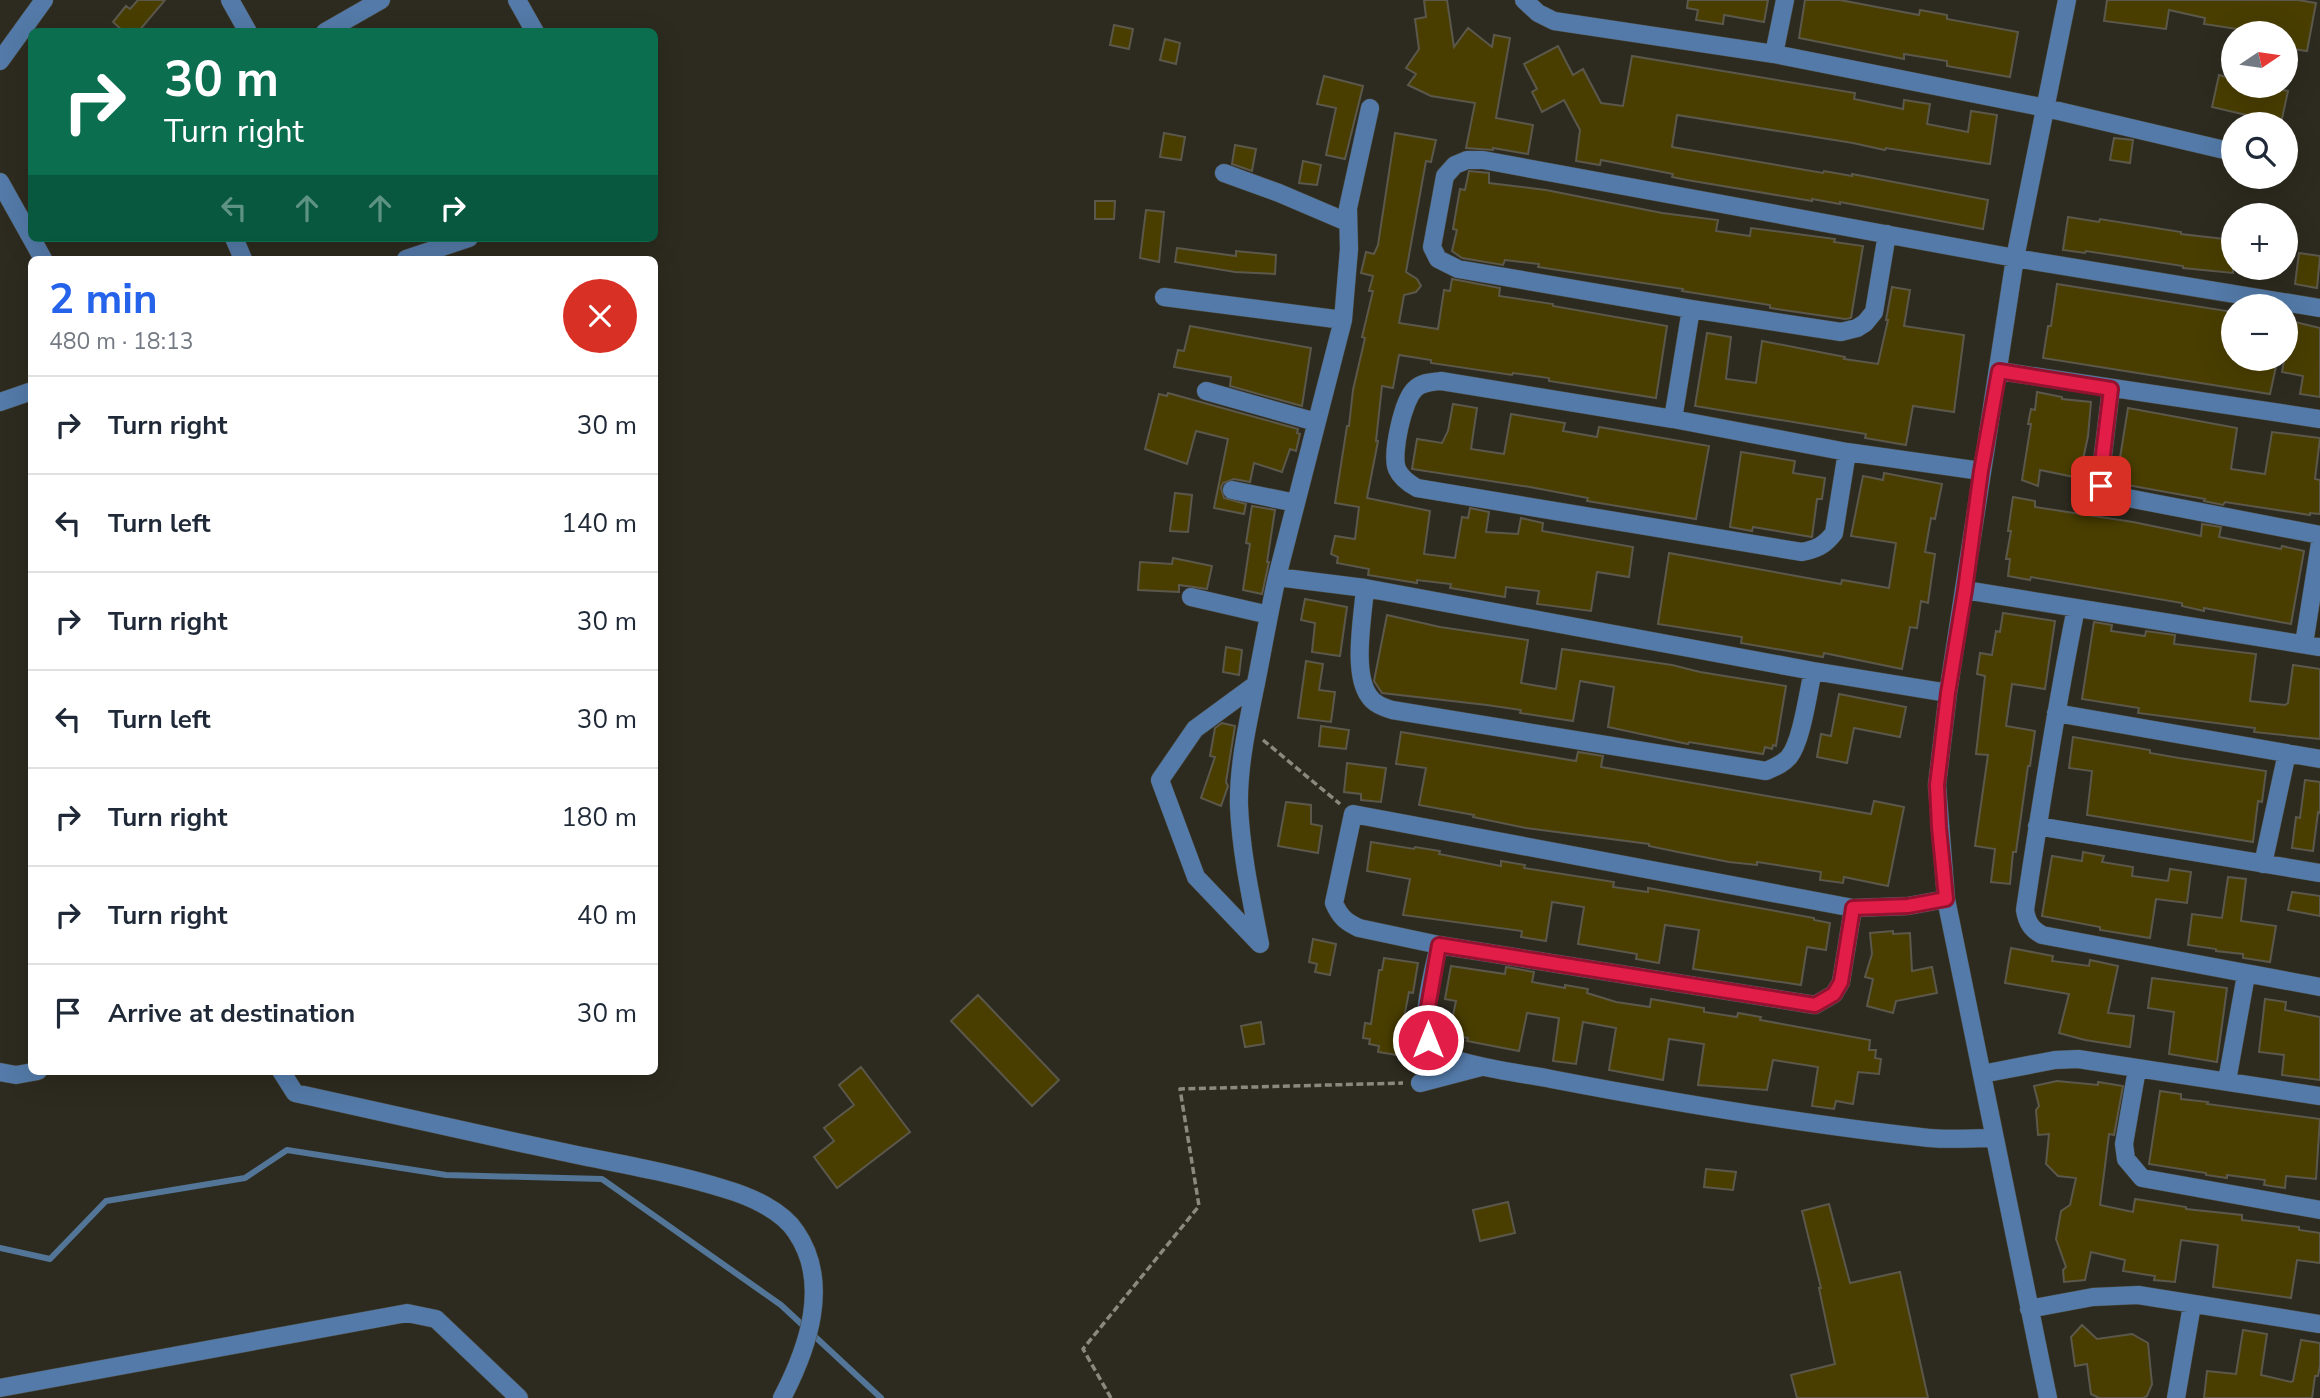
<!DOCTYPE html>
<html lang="en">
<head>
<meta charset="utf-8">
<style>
  body { margin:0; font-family:"Nunito Sans",sans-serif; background:#f6f6f7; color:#1f2937; height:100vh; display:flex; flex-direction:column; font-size:26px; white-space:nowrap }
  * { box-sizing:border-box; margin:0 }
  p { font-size:23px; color:#747a83 }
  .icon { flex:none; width:38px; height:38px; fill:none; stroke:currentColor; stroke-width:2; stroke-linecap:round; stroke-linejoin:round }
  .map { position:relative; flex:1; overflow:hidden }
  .sheet { position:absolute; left:28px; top:256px; width:630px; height:819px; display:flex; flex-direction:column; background:#fff; border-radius:10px; box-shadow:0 7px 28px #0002 }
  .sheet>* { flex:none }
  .banner { position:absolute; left:28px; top:28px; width:630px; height:214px; border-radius:10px; box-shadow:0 7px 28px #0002; background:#0b6e4f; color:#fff; overflow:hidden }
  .needle { width:46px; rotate:77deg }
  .fabs { position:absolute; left:2221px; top:21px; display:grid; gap:14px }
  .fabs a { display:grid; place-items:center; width:77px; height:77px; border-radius:50%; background:#fff; box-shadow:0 7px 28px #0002; font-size:35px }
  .pin { position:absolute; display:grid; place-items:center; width:60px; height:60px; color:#fff; margin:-30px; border-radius:14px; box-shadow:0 4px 10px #0006 }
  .me { position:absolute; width:77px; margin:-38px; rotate:0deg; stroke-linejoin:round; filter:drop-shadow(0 0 5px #0008) }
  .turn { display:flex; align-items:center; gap:24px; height:147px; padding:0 21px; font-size:32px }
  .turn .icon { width:91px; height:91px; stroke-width:2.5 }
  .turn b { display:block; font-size:49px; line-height:60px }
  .lanes { display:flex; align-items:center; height:66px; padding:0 21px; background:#0003; justify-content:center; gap:35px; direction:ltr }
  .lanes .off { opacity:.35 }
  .round { display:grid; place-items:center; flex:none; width:74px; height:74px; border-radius:37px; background:#f6f6f7 }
  .headline { display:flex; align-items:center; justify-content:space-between; height:119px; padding:0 21px }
  h1 { font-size:42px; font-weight:700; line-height:52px; color:#2563eb }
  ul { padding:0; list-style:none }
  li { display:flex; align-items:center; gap:21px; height:98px; padding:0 21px; border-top:2px solid #e0e1e3 }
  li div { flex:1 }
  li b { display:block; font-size:26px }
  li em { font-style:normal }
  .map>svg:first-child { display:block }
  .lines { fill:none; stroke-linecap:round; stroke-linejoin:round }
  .stream { stroke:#537597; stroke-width:6 }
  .building { fill:#493e00; stroke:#5b584b; stroke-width:2 }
  .minor-casing { stroke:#4b493e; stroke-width:19 }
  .path { stroke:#8b897f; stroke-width:3.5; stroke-dasharray:7 3.5; stroke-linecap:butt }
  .minor { stroke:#537aa8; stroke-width:18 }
  .route-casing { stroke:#92132f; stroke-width:18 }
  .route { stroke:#e11d48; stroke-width:12 }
</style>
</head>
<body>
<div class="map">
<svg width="2320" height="1398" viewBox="0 0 2320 1398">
  <rect width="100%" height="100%" fill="#2d2b1f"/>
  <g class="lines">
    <!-- stream -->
    <path class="stream" d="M0,1248L50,1259L106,1201L245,1178L287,1150L446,1175L602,1179L781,1305L881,1398"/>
  </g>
  <!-- building -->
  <path class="building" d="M138,0H165L138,32H124L113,22L126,6L130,9Z
    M1424,0H1447L1454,47L1468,28L1492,47L1494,35L1510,38L1496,118L1533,125L1528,154L1493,148V150L1466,148L1475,103L1431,96L1408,85L1416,74L1406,68L1419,49L1415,19L1426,17Z
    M1688,0H1768L1764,22L1724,15L1723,24L1696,20L1698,10L1687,8Z
    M1805,0H1840L1919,15L1920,10L1947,15V19L2018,32L2010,77L1947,66V61L1904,54V59L1799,38Z
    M2107,0H2298L2316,3L2307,51L2286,48V33H2244V30L2204,24L2205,18L2169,10L2166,29L2104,21Z
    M1114,25L1133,29L1129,49L1110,45Z
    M1165,39L1180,43L1176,64L1160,60Z
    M1558,46L1573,75L1583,69L1601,103L1623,106L1632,56L1855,93L1854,99L1903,109L1904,100L1930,104L1927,124L1968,132L1971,111L1997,115L1990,164L1886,148L1885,150L1853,143L1677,115L1672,147L1823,173L1824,171L1852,176V174L1988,200L1983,229L1840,202V204L1812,199V201L1687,180L1672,177L1673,174L1601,160L1600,165L1576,161L1580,130L1564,100L1542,112L1532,92L1537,89L1524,64Z
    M2219,75L2233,79V86H2264L2288,91L2281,123L2212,107Z
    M1324,76L1363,86L1345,159L1326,155L1336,108L1317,104Z
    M1164,133L1185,137L1181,160L1160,157Z
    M1395,133L1436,140L1431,162L1426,161L1406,272L1417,279L1421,286L1416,292L1404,295L1399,323L1438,329L1444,290L1450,291L1452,279L1500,288L1499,296L1553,304V306L1667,326L1656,398L1549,381V378L1513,373L1512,375L1431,363V360L1399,355L1393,388L1382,386L1376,441H1378L1367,498L1430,511L1424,554L1455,558L1462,517L1468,518L1470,508L1489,512L1486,532L1518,534L1521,518L1543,523L1542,531L1633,547L1629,577L1597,572L1591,611L1537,604L1539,591L1506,587L1505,597L1450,588L1451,584L1417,580V583L1368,575L1369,569L1337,563L1338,557L1331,554L1335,536L1355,539L1359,507L1335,503L1347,426H1349L1353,390L1365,338L1362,337L1373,291H1369L1373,276L1361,273L1366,252L1374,254L1378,245Z
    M2114,138L2133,140L2130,163L2110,160Z
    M1235,145L1256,149L1252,171L1232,164Z
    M1303,161L1321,165L1317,185L1299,183Z
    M1469,171L1489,173V183L1546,190L1662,213L1718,220L1716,231L1750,236L1751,228L1835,239L1834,242L1863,246L1851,318L1845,319L1770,308V305L1682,291L1683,289L1538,267L1539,264L1505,260L1503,265L1462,258L1452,251L1457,230L1453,229L1460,189L1465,190Z
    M1095,201H1115L1114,219H1095Z
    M1146,210L1164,212L1159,262L1140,258Z
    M2068,217L2099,222L2100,219L2181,232V234L2233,240V273L2183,268V266L2086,251L2085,253L2063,250Z
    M1177,248L1236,256V251L1276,255L1275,274L1235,272L1175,262Z
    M2299,253L2320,256L2317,288L2295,284Z
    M2057,284L2233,312V359H2263L2277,362L2270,394L2043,358L2048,326H2051Z
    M1892,287L1910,290L1904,326L1964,335L1954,412L1913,406L1906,445L1865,438L1866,434L1695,406L1707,333L1731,337L1726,379L1756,383L1762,341L1845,357L1844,359L1878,364L1888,320H1886Z
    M2291,321L2320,328V397L2300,394L2303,376L2282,372Z
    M1190,326L1311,348L1302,406L1230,386L1231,377L1174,367L1178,350L1184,351Z
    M2037,392L2062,397V399L2091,402L2088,436L2079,478L2040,470L2038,486L2022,480L2031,424H2028L2031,409L2035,410Z
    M1168,393L1298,429L1297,433L1300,434L1296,451L1290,449L1282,472L1254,463L1250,482L1234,479L1223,483L1221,488L1224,498L1246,504L1244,514L1214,508L1228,439L1196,431L1187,464L1145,449L1159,394L1167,396Z
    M1453,404L1477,408L1471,449L1504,454L1511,414L1565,423L1563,431L1597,437L1599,427L1709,446L1696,519L1587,501L1588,498L1530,487L1412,469L1417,439L1442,443L1448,431Z
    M2128,408L2237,428L2231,469L2265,474L2272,432L2320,438L2315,479L2320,480V514L2310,513V515L2225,502L2223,505L2204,501L2205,499L2116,483Z
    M1741,452L1795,461L1793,473L1825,478L1822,499H1817L1812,537L1753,527L1752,531L1730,527Z
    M1884,473L1942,484L1935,519L1931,518L1925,552L1935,554L1928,603L1921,601L1917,628L1910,627L1902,669L1824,653L1823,657L1741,643L1742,637L1658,624L1669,553L1841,584L1842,580L1889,588L1896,543L1851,536L1863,476L1883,480Z
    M1175,493L1192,495L1188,532L1170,531Z
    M2013,497L2035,501V507L2133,522L2201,536L2202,524L2221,527L2219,537L2281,549L2282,546L2304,551L2291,624L2204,608V611L2182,606V603L2031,577L2030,580L2008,576L2010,559H2006L2011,531H2008Z
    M1252,506L1275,510L1267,562H1269L1262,594L1243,590L1250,544L1246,543Z
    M1173,558L1212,566L1207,589L1179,585V592L1138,590L1140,562L1172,564Z
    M1305,599L1347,607L1340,656L1312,652L1315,623L1301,620Z
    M2003,613L2055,621L2045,689L2012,684L2006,726L2035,731L2030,766H2028L2016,852H2013L2010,884L1991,882L1995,849L1975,846L1988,755L1976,754L1985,676L1977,674L1980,653L1992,655L1996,631L2000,632Z
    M1387,615L1440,627L1528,640L1521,683L1556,689L1562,649L1672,665L1700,672L1786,686L1776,746L1773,745L1772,749L1765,747L1763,754L1689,742L1688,744L1608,727L1614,687L1580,681L1573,721L1520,713L1521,710L1487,705L1382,693L1374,681Z
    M2094,622L2112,625L2111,631L2145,636L2146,631L2175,635L2174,644L2256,654L2250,701L2285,705L2288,703L2293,665L2320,669V739L2254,732L2255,728L2138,713L2139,708L2082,699Z
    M1226,647L1242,650L1239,675L1223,672Z
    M1306,661L1323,664L1319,690L1335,692L1331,722L1298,718Z
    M1839,694L1906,707L1900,737L1854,728L1847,763L1817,757L1821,734L1831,736Z
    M1222,723L1235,726L1226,782L1228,786L1221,806L1201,798L1215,757L1210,756L1215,728Z
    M1321,726L1349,730L1346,749L1319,746Z
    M1401,732L1576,761L1578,752L1603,756L1601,767L1871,814L1874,801L1904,807L1888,886L1844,877L1843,883L1820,880L1821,872L1757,862V865L1729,862L1678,852L1649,846V844L1526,828L1473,817L1474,815L1419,805L1426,768L1396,764Z
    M2073,737L2150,750V753L2179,758L2266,771L2262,802L2258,801L2253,842L2087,815L2092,771L2069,768Z
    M1347,763L1386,768L1381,802L1361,800V794L1344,792Z
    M2305,780L2320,782V813L2318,812L2313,851L2292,848L2296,817L2300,818Z
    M1286,802L1311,805V824L1322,826L1318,853L1278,846Z
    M1371,842L1414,849L1415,847L1440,851L1439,854L1501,866V861L1525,865L1524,868L1614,882L1613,887L1648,892V888L1814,918V920L1830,923L1826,950L1807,947L1801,985L1693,969L1699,930L1665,925L1659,963L1636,959L1637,954L1578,944L1584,907L1552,902L1546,941L1521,937L1522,931L1403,915L1410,879L1367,871Z
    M2083,852L2104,856L2102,862L2133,867L2132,876L2168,881L2170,869L2191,872L2187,903L2156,899L2150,938L2100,930V927L2042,916L2052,856L2082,861Z
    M2228,877L2246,879L2241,921L2276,926L2270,962L2243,958V954L2216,951V949L2188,945L2192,914L2222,918Z
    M2292,892L2320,896V916L2288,910Z
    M1893,931V934L1910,933L1912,971L1932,967L1937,993L1896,1001L1893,1013L1867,1006L1873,979L1865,977L1872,954L1870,933Z
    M1313,939L1336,944L1330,975L1315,972L1317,964L1309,962Z
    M2011,948L2053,956L2052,961L2089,966L2090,960L2118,966L2108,1013L2134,1016L2130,1047L2085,1040L2059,1033L2069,994L2005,983Z
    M1384,958L1418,963L1413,993L1409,992L1402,1028L1406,1029L1403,1056L1378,1052L1379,1046L1369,1044L1370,1039L1363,1038L1365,1023L1371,1024L1379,970H1382Z
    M1451,966L1505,974L1506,967L1534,972L1532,982L1565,988V985L1588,989L1587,993L1616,1002L1650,1007L1651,999L1704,1008V1012L1737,1017L1738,1013L1761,1017L1760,1020L1870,1040L1869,1050H1876L1875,1058L1881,1059L1879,1074L1858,1072L1853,1104L1836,1101L1834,1109L1812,1106L1818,1067L1773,1060L1767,1090L1698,1085L1704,1044L1669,1039L1663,1080L1609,1070L1616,1028L1583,1022L1576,1064L1553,1061L1559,1018L1527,1013L1519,1051L1467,1041L1468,1038L1449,1034L1456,1001L1445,999Z
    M2152,978L2227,988L2217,1062L2169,1054L2174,1012L2148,1008Z
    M978,995L1059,1080L1032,1106L951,1021Z
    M2265,999L2286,1002L2285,1010L2320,1017V1080L2282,1075L2284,1055L2259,1052Z
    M1261,1022L1264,1044L1245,1047L1241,1026Z
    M861,1067L910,1132L837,1188L814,1157L834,1141L824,1128L854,1105L839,1085Z
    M2057,1081L2098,1085V1082L2123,1086L2114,1135L2109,1134L2100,1205L2133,1212L2135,1199L2186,1207V1209L2242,1215V1220L2299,1227V1230L2320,1233V1263L2297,1260L2291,1298L2213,1287L2218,1245L2181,1240L2175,1282L2154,1280L2155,1276L2123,1271L2125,1260L2091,1252L2085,1280L2064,1282L2063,1270L2066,1267L2056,1239L2061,1211L2070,1205L2076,1178L2058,1176L2046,1164L2049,1134L2038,1135L2036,1110L2039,1106L2034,1086Z
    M2160,1091L2181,1094V1099L2208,1102L2207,1104L2320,1119L2316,1179L2286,1176L2285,1188L2264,1185L2265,1180L2227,1175V1178L2206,1175V1173L2149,1164Z
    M1706,1169L1736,1172L1733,1190L1704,1187Z
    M1508,1202L1515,1233L1480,1241L1473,1210Z
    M1829,1204L1850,1283L1900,1272L1928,1398H1797L1791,1375L1835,1364L1819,1288H1821L1802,1211Z
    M2082,1325L2097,1339L2132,1334L2148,1343L2152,1384L2147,1396L2143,1398H2099L2091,1394L2087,1364L2075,1366L2071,1337Z
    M2243,1330L2267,1334L2261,1375L2291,1382L2293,1381L2301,1340L2320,1343V1365L2318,1376H2315L2312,1398H2204L2207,1371L2236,1374Z"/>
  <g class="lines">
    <defs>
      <path id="minor" d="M230,0L248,32
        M517,0L535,32
        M1524,0L1538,13L1554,21L1774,54L2046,108L2233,152
        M325,32L381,0
        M1774,54L1785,0
        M0,61L44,0
        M1224,173L1279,193L1347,222
        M0,182L43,259
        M1887,234L1874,312L1865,323L1857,328L1841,332L1691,309L1458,269L1438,259L1432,247L1445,176L1455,165L1467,160H1483L2015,258L2320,308
        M234,238L243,259
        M406,259L469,238
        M1164,297L1343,320
        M1999,371L2320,419
        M2111,389L2100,479L2101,487L2107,494L2320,535
        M1206,391L1316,422
        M0,402L32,391
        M1673,419L1691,309
        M1847,452L1834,533C1825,545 1817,549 1802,552L1417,488C1408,483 1401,478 1397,469C1391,454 1403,400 1415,389C1422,382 1432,382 1441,381L1673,419L1847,452L1981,471
        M1232,490L1296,503
        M1277,577L1365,588L1813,671L1948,693
        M1365,588C1363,616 1352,673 1369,696C1374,704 1383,707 1392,710L1766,771C1775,767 1783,764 1789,757C1802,741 1808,692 1813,671
        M1965,590L2320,647
        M1191,597L1269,615
        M2076,608C2056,708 2040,809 2025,910C2027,922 2031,929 2042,935L2320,987
        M2304,644L2320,543
        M1255,685L1195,729L1160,780L1196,877L1260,944C1251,898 1241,852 1239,806C1238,766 1248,722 1256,683C1263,648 1269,613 1277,577L1343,320L1349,249L1348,208L1370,108
        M2056,713L2320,759
        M2037,826L2320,873
        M2263,864L2287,753
        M1853,908L1841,982L1834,994L1815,1005L1439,945L1359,928C1346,922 1340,917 1334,903L1353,814L1853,908L1908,906L1946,899
        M1439,945C1434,970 1416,1028 1434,1048C1448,1065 1527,1074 1551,1079C1676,1103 1802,1124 1929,1138C1950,1140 1972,1138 1993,1138
        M2137,1069L2124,1144L2126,1159L2142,1178L2320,1210
        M281,1071L295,1093C379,1112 464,1131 549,1149C607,1162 668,1171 725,1189C749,1196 782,1210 796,1232C831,1283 808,1348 782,1398
        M0,1072L16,1075L38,1071
        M1982,1074L2055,1060L2078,1059L2320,1096
        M2227,1081L2246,975
        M1420,1083L1481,1067
        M2029,1309L2093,1297L2138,1295L2320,1324
        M0,1388L407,1313L436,1319L519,1398
        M2048,1398L1946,899L1937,785L1948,693L2015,258L2067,0
        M2176,1398L2192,1305"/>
    </defs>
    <!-- minor casing -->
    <use href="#minor" class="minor-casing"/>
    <!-- path -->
    <path class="path" d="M1263,740L1340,804
      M1111,1398L1083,1349L1199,1206L1180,1089L1403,1083"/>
    <!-- minor -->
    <use href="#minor" class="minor"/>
  </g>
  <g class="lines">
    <defs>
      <path id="route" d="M1428,1040L1425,1024L1439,945L1815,1005L1834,994L1841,982L1853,908L1908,906L1946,899L1939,827L1937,785L1948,693L1965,590L1981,471L1999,371L2111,389L2100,479L2101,486"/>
    </defs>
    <!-- route casing -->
    <use href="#route" class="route-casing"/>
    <!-- route -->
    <use href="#route" class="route"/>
  </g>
</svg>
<div class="fabs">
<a><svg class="needle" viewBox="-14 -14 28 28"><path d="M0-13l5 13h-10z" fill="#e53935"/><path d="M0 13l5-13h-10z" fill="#747a83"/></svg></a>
<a><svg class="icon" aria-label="search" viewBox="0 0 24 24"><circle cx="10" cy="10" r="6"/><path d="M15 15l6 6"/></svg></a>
<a>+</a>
<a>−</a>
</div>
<div class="pin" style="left:2101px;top:486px;background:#d93025"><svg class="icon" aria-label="arrive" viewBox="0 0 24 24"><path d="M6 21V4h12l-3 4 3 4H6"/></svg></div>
<svg class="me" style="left:1428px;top:1040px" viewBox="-20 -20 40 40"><circle r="17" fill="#e11d48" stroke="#fff" stroke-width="3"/><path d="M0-11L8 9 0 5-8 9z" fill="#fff"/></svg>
<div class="banner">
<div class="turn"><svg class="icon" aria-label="right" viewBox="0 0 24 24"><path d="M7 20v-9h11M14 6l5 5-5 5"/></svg><div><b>30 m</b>Turn right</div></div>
<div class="lanes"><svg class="icon off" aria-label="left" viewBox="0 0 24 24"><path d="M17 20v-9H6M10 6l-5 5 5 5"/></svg><svg class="icon off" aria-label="ahead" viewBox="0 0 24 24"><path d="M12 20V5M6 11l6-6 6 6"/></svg><svg class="icon off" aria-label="ahead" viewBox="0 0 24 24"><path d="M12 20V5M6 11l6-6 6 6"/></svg><svg class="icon" aria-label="right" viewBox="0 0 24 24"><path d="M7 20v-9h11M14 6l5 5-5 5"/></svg></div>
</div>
<section class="sheet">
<div class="headline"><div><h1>2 min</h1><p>480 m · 18:13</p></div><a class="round" style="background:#d93025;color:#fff"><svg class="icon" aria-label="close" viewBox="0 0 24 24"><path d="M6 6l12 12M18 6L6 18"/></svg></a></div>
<ul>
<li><svg class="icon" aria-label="right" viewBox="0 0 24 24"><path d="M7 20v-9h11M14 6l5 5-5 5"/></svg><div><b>Turn right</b></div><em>30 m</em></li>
<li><svg class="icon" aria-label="left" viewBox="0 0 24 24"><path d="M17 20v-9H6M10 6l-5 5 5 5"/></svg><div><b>Turn left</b></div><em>140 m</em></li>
<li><svg class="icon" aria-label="right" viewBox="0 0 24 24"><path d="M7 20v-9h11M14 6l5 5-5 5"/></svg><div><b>Turn right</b></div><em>30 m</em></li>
<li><svg class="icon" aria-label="left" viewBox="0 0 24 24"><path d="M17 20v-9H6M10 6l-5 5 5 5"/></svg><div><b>Turn left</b></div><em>30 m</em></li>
<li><svg class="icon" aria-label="right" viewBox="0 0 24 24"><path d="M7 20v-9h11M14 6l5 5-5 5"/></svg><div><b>Turn right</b></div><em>180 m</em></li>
<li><svg class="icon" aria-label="right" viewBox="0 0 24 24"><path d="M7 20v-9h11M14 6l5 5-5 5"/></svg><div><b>Turn right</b></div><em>40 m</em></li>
<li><svg class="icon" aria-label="arrive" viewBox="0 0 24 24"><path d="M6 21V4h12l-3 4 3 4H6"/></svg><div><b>Arrive at destination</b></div><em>30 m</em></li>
</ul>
</section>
</div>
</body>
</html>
